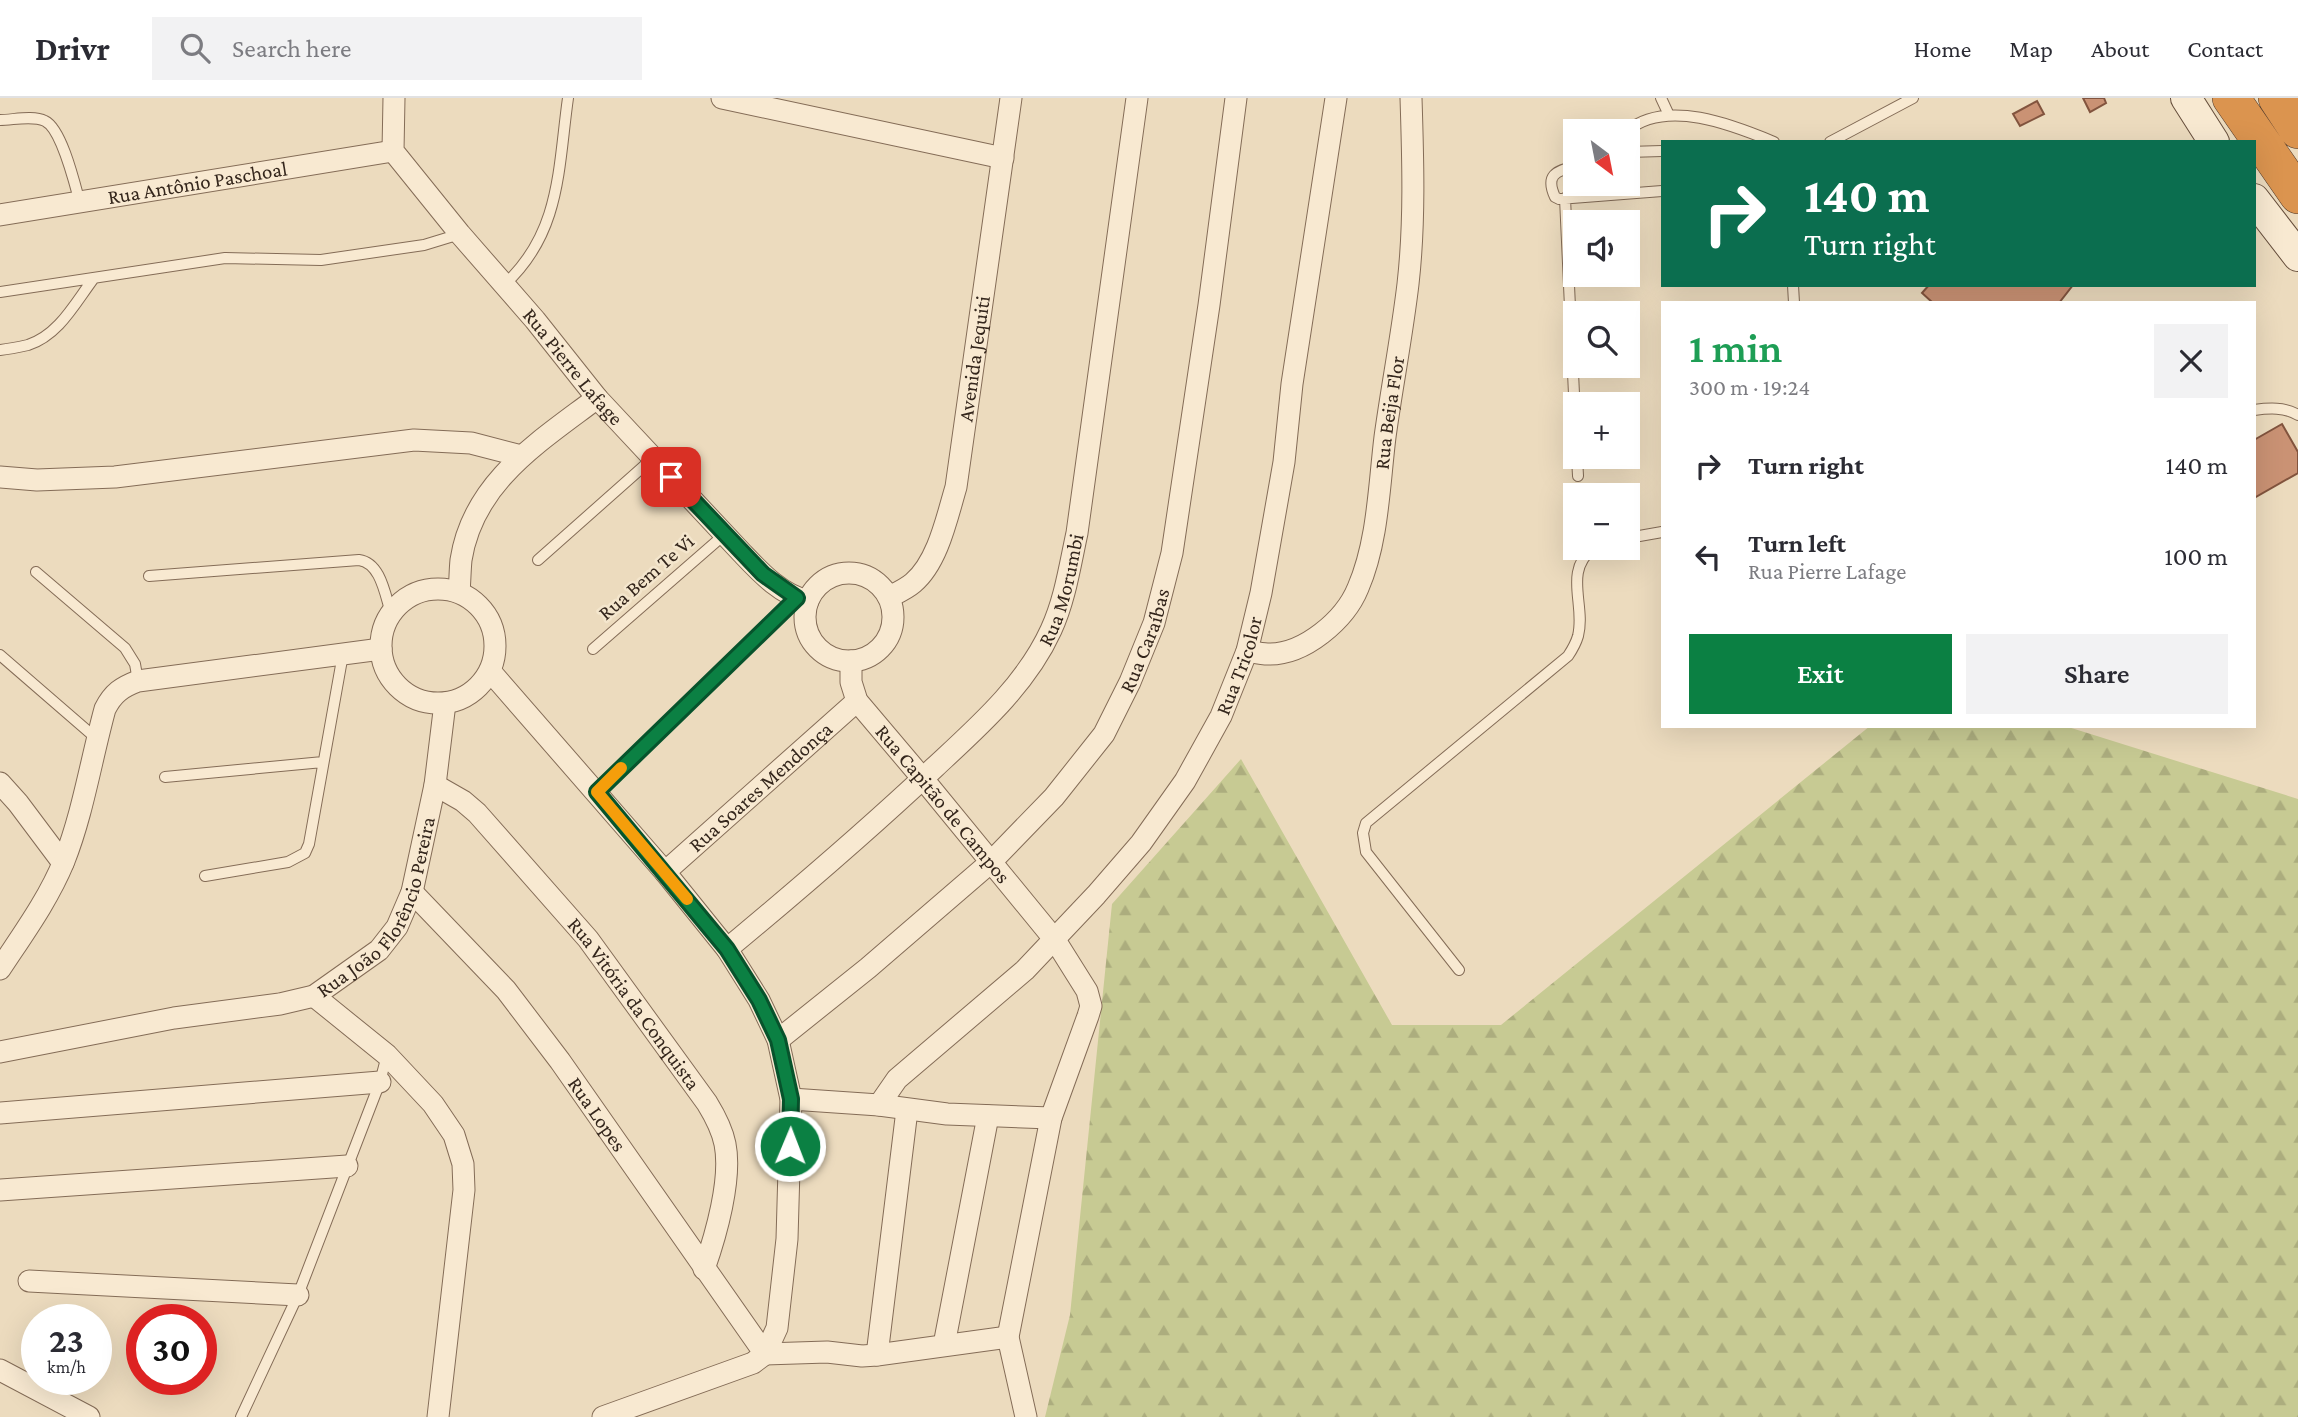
<!DOCTYPE html>
<html lang="en">
<head>
<meta charset="utf-8">
<style>
  body { margin:0; font-family:"Crimson Pro",serif; background:#f2f2f3; color:#2b2b33; height:100vh; display:flex; flex-direction:column; font-size:26px; white-space:nowrap }
  * { box-sizing:border-box; margin:0 }
  p { font-size:23px; color:#7c7c81 }
  .icon { flex:none; width:38px; height:38px; fill:none; stroke:currentColor; stroke-width:2; stroke-linecap:round; stroke-linejoin:round }
  .map { position:relative; flex:1; overflow:hidden }
  .details { position:absolute; left:1661px; top:203px; width:595px; height:427px; display:flex; flex-direction:column; background:#fff; border-radius:0px; box-shadow:0 7px 28px #0002 }
  .details>* { flex:none }
  .banner { position:absolute; left:1661px; top:42px; width:595px; height:147px; border-radius:0px; box-shadow:0 7px 28px #0002; background:#0b6e4f; color:#fff; overflow:hidden }
  .needle { width:46px; rotate:148deg }
  .tools { position:absolute; left:1563px; top:21px; display:grid; gap:14px }
  .tools a { display:grid; place-items:center; width:77px; height:77px; border-radius:0px; background:#fff; box-shadow:0 7px 28px #0002; font-size:35px }
  .speed { position:absolute; left:21px; top:1206px; display:flex; gap:14px; font-size:35px; font-weight:700; text-align:center }
  .speed>* { display:grid; place-content:center; width:91px; height:91px; border-radius:50%; background:#fff; box-shadow:0 7px 28px #0002; line-height:1 }
  .speed small { font-size:18px; font-weight:400 }
  .speed .limit { border:10px solid #d22; background:#fff; color:#111 }
  .pin { position:absolute; display:grid; place-items:center; width:60px; height:60px; color:#fff; margin:-30px; border-radius:14px; box-shadow:0 4px 10px #0006 }
  .me { position:absolute; width:77px; margin:-38px; rotate:1deg; stroke-linejoin:round; filter:drop-shadow(0 0 5px #0008) }
  .turn { display:flex; align-items:center; gap:24px; height:147px; padding:0 28px; font-size:32px }
  .turn .icon { width:91px; height:91px; stroke-width:2.5 }
  .turn b { display:block; font-size:49px; line-height:60px }
  .round { display:grid; place-items:center; flex:none; width:74px; height:74px; border-radius:0px; background:#f2f2f3 }
  .summary { display:flex; align-items:center; justify-content:space-between; height:119px; padding:0 28px }
  h1 { font-size:42px; font-weight:600; line-height:52px; color:#1e9e55 }
  .action { display:flex; gap:14px; margin-top:auto; padding:14px 28px }
  .action a { flex:1; height:80px; border-radius:0px; background:#0b8043; color:#fff; font-size:28px; font-weight:600; line-height:80px; text-align:center }
  .action a+a { background:#f2f2f3; color:#2b2b33 }
  ul { padding:0; list-style:none }
  li { display:flex; align-items:center; gap:21px; height:91px; padding:0 28px }
  li div { flex:1 }
  li b { display:block; font-size:26px }
  li em { font-style:normal }
  header { display:flex; align-items:center; gap:42px; box-sizing:border-box; height:98px; padding:0 35px; background:#fff; border-bottom:2px solid #e1e1e2 }
  header strong { font-size:33px }
  nav { display:flex; gap:38px; margin-inline-start:auto; font-size:24px }
  .search { width:490px; height:63px; background:#f2f2f3; display:flex; align-items:center; gap:18px; box-sizing:border-box; padding:0 24px; border-radius:0px; color:#7c7c81; font-size:26px }
  .map>svg:first-child { display:block }
  .forest { fill:url(#forest-firs) }
  .building { fill:#ca9274; stroke:#82543e; stroke-width:2 }
  .lines { fill:none; stroke-linecap:round; stroke-linejoin:round }
  .service-casing { stroke:#846c57; stroke-width:12 }
  .minor-casing { stroke:#846c57; stroke-width:23 }
  .secondary-casing { stroke:#654d3b; stroke-width:32 }
  .motorway-casing { stroke:#513b2c; stroke-width:38 }
  .service { stroke:#f8e9d1; stroke-width:10 }
  .minor { stroke:#f8e9d1; stroke-width:21 }
  .secondary { stroke:#f8e9d1; stroke-width:30 }
  .motorway { stroke:#db944f; stroke-width:37 }
  .route-casing { stroke:#07532c; stroke-width:18 }
  .route { stroke:#0b8043; stroke-width:12 }
  .slow { stroke:#f59e0b; stroke-width:12 }
  .labels { text-anchor:middle; dominant-baseline:central; stroke-width:5; stroke-linejoin:round; paint-order:stroke }
  .street-label { font-size:21px; fill:#34261c; stroke:#f4e6cd }
</style>
</head>
<body>
<header>
<strong>Drivr</strong>
<div class="search"><svg class="icon" aria-label="search" viewBox="0 0 24 24"><circle cx="10" cy="10" r="6"/><path d="M15 15l6 6"/></svg>Search here</div>
<nav><a>Home</a><a>Map</a><a>About</a><a>Contact</a></nav>
</header>
<div class="map">
<svg width="2298" height="1319" viewBox="0 0 2298 1319">
  <defs>
    <pattern id="forest-firs" width="22" height="20" patternUnits="userSpaceOnUse" patternTransform="scale(1.75)"><rect width="22" height="20" fill="#c7ca93"/><path d="M5 1l3.5 6h-7zM16 11l3.5 6h-7z" fill="#acad7e"/></pattern>
  </defs>
  <rect width="100%" height="100%" fill="#ecdbbe"/>
  <!-- forest -->
  <path class="forest" d="M1870,628H2065L2298,701V1319H1045L1070,1217L1112,806L1241,661L1392,927H1501Z"/>
  <!-- building -->
  <path class="building" d="M2083,0H2104L2106,5L2090,14Z
    M2037,3L2044,16L2020,28L2013,16Z
    M1929,187H2073L2059,205H1933L1922,195Z
    M2282,326L2298,354V375L2254,400V342Z"/>
  <g class="lines">
    <defs>
      <path id="service" d="M1661,0L1668,15
        M0,22C13,22 33,17 45,23C62,31 75,87 80,105
        M1627,33C1666,0 1733,27 1774,44
        M1830,44L1913,0
        M1628,54L1662,53
        M1575,68C1556,73 1545,77 1555,99L1559,101L1662,93
        M1565,100L1575,318
        M504,187C561,135 558,71 568,0
        M1793,187L1794,205
        M0,194L225,160L321,162L424,147L460,136
        M0,252C9,251 19,249 28,247C59,237 75,205 94,180
        M2254,312C2269,310 2285,309 2298,317
        M1577,359L1578,378
        M1628,440L1662,434
        M538,462L653,360
        M36,474L125,550L135,566L138,583
        M149,478L359,462C381,465 385,497 391,515
        M593,551L725,436
        M0,557L97,641
        M165,679L323,664
        M597,694L797,501
        M205,778L288,764L305,755L309,746L343,556
        M1459,872L1366,754L1363,735L1366,725L1568,558C1572,552 1576,545 1578,538C1586,507 1563,474 1593,450
        M241,1319L298,1197L380,984L387,957"/>
      <g id="minor">
        <path id="s1" d="M394,0L393,53L460,136L535,222L597,300L742,455C760,474 781,497 808,503"/>
        <path d="M722,0L1003,60"/>
        <path id="s2" d="M0,117L393,53"/>
        <path d="M0,379L37,382L115,379L414,342L471,345L521,358"/>
        <circle cx="849" cy="519" r="44"/>
        <circle cx="438" cy="548" r="57"/>
        <path d="M459,494C460,483 460,472 461,462C473,384 539,344 597,300"/>
        <path id="s3" d="M889,499C897,495 906,491 913,485C938,464 947,419 956,389L1011,0"/>
        <path id="s4" d="M1247,553C1253,554 1261,556 1268,556C1304,557 1345,522 1358,490C1378,444 1379,388 1385,339C1392,288 1402,237 1408,186C1415,124 1413,62 1411,0"/>
        <path id="s5" d="M851,563V584L857,603L923,681L1055,842L1087,893L1091,908L1088,918L1051,1020L1008,1239L1026,1319"/>
        <path d="M490,573L665,774L727,851L759,902L778,942L791,1001L787,1141L777,1230L765,1256L753,1265L603,1319"/>
        <path d="M0,685L18,705L63,765"/>
        <path id="s6" d="M435,687L463,703L477,715L588,841L707,1005C715,1018 722,1031 725,1046C732,1081 716,1137 704,1171"/>
        <path id="s7" d="M665,774L857,603"/>
        <path id="s8" d="M412,794L506,892L560,963L765,1256L827,1254L862,1258L877,1257L1008,1239"/>
        <path id="s9" d="M727,851C798,792 868,732 935,669C978,629 1026,587 1051,532C1065,502 1070,467 1077,435L1137,0"/>
        <path d="M0,871C23,836 48,802 64,763C83,715 91,662 105,611C113,595 122,589 138,583L381,551"/>
        <path d="M314,898L387,957L433,1006L454,1037L463,1066L464,1092L438,1319"/>
        <path id="s10" d="M778,942L868,870L991,764L1054,699L1104,636L1130,584L1154,525L1172,455L1209,207L1236,0"/>
        <path id="s11" d="M0,954L174,920L280,906L314,898L379,852L397,829L412,794L435,687L445,605"/>
        <path d="M791,1001L879,1007L947,1016L1051,1020"/>
        <path id="s12" d="M879,1007L897,981L1025,872L1096,797L1141,745L1185,683L1221,618L1247,553L1261,495L1284,364L1292,286L1336,0"/>
        <path d="M0,1015L380,984"/>
        <path d="M0,1092L347,1068"/>
        <path d="M29,1183L298,1197"/>
        <path d="M944,1247L988,1018"/>
        <path d="M877,1257L907,1012"/>
        <path d="M0,1272L89,1319"/>
      </g>
      <path id="secondary" d="M2186,0L2214,44
        M2254,101L2298,158"/>
      <path id="motorway" d="M2231,0L2298,97
        M2277,0L2298,32"/>
    </defs>
    <!-- service casing -->
    <use href="#service" class="service-casing"/>
    <!-- minor casing -->
    <use href="#minor" class="minor-casing"/>
    <!-- secondary casing -->
    <use href="#secondary" class="secondary-casing"/>
    <!-- motorway casing -->
    <use href="#motorway" class="motorway-casing"/>
    <!-- service -->
    <use href="#service" class="service"/>
    <!-- minor -->
    <use href="#minor" class="minor"/>
    <!-- secondary -->
    <use href="#secondary" class="secondary"/>
    <!-- motorway -->
    <use href="#motorway" class="motorway"/>
  </g>
  <g class="lines">
    <defs>
      <path id="route" d="M671,379L763,476L797,500L597,694L727,851L759,902L778,942L791,1001L790,1048"/>
    </defs>
    <!-- route casing -->
    <use href="#route" class="route-casing"/>
    <!-- route -->
    <use href="#route" class="route"/>
    <!-- slow -->
    <path class="slow" d="M621,670L597,694L687,801"/>
  </g>
  <g class="labels">
    <!-- street labels -->
    <g class="street-label">
      <text stroke="none"><textPath href="#s2" startOffset="200">Rua Antônio Paschoal</textPath></text>
      <text stroke="none"><textPath href="#s3" startOffset="264">Avenida Jequiti</textPath></text>
      <text stroke="none"><textPath href="#s1" startOffset="334">Rua Pierre Lafage</textPath></text>
      <text stroke="none"><textPath href="#s4" startOffset="317">Rua Beija Flor</textPath></text>
      <text transform="translate(646 479) rotate(-41)">Rua Bem Te Vi</text>
      <text stroke="none"><textPath href="#s9" startOffset="499">Rua Morumbi</textPath></text>
      <text stroke="none"><textPath href="#s10" startOffset="551">Rua Caraíbas</textPath></text>
      <text stroke="none"><textPath href="#s12" startOffset="576">Rua Tricolor</textPath></text>
      <text stroke="none"><textPath href="#s7" startOffset="128">Rua Soares Mendonça</textPath></text>
      <text stroke="none"><textPath href="#s5" startOffset="175">Rua Capitão de Campos</textPath></text>
      <text stroke="none"><textPath href="#s11" startOffset="434">Rua João Florêncio Pereira</textPath></text>
      <text stroke="none"><textPath href="#s6" startOffset="298">Rua Vitória da Conquista</textPath></text>
      <text stroke="none"><textPath href="#s8" startOffset="290">Rua Lopes</textPath></text>
    </g>
  </g>
</svg>
<div class="tools">
<a><svg class="needle" viewBox="-14 -14 28 28"><path d="M0-13l5 13h-10z" fill="#e53935"/><path d="M0 13l5-13h-10z" fill="#7c7c81"/></svg></a>
<a><svg class="icon" aria-label="sound" viewBox="0 0 24 24"><path d="M4 9h4l5-4v14l-5-4H4zM17 9q2 3 0 6"/></svg></a>
<a><svg class="icon" aria-label="search" viewBox="0 0 24 24"><circle cx="10" cy="10" r="6"/><path d="M15 15l6 6"/></svg></a>
<a>+</a>
<a>−</a>
</div>
<div class="speed"><div>23<small>km/h</small></div><div class="limit">30</div></div>
<div class="pin" style="left:671px;top:379px;background:#d93025"><svg class="icon" aria-label="arrive" viewBox="0 0 24 24"><path d="M6 21V4h12l-3 4 3 4H6"/></svg></div>
<svg class="me" style="left:790px;top:1048px" viewBox="-20 -20 40 40"><circle r="17" fill="#0b8043" stroke="#fff" stroke-width="3"/><path d="M0-11L8 9 0 5-8 9z" fill="#fff"/></svg>
<div class="banner">
<div class="turn"><svg class="icon" aria-label="right" viewBox="0 0 24 24"><path d="M7 20v-9h11M14 6l5 5-5 5"/></svg><div><b>140 m</b>Turn right</div></div>
</div>
<section class="details">
<div class="summary"><div><h1>1 min</h1><p>300 m · 19:24</p></div><a class="round"><svg class="icon" aria-label="close" viewBox="0 0 24 24"><path d="M6 6l12 12M18 6L6 18"/></svg></a></div>
<ul>
<li><svg class="icon" aria-label="right" viewBox="0 0 24 24"><path d="M7 20v-9h11M14 6l5 5-5 5"/></svg><div><b>Turn right</b></div><em>140 m</em></li>
<li><svg class="icon" aria-label="left" viewBox="0 0 24 24"><path d="M17 20v-9H6M10 6l-5 5 5 5"/></svg><div><b>Turn left</b><p>Rua Pierre Lafage</p></div><em>100 m</em></li>
</ul>
<div class="action"><a>Exit</a><a>Share</a></div>
</section>
</div>
</body>
</html>
